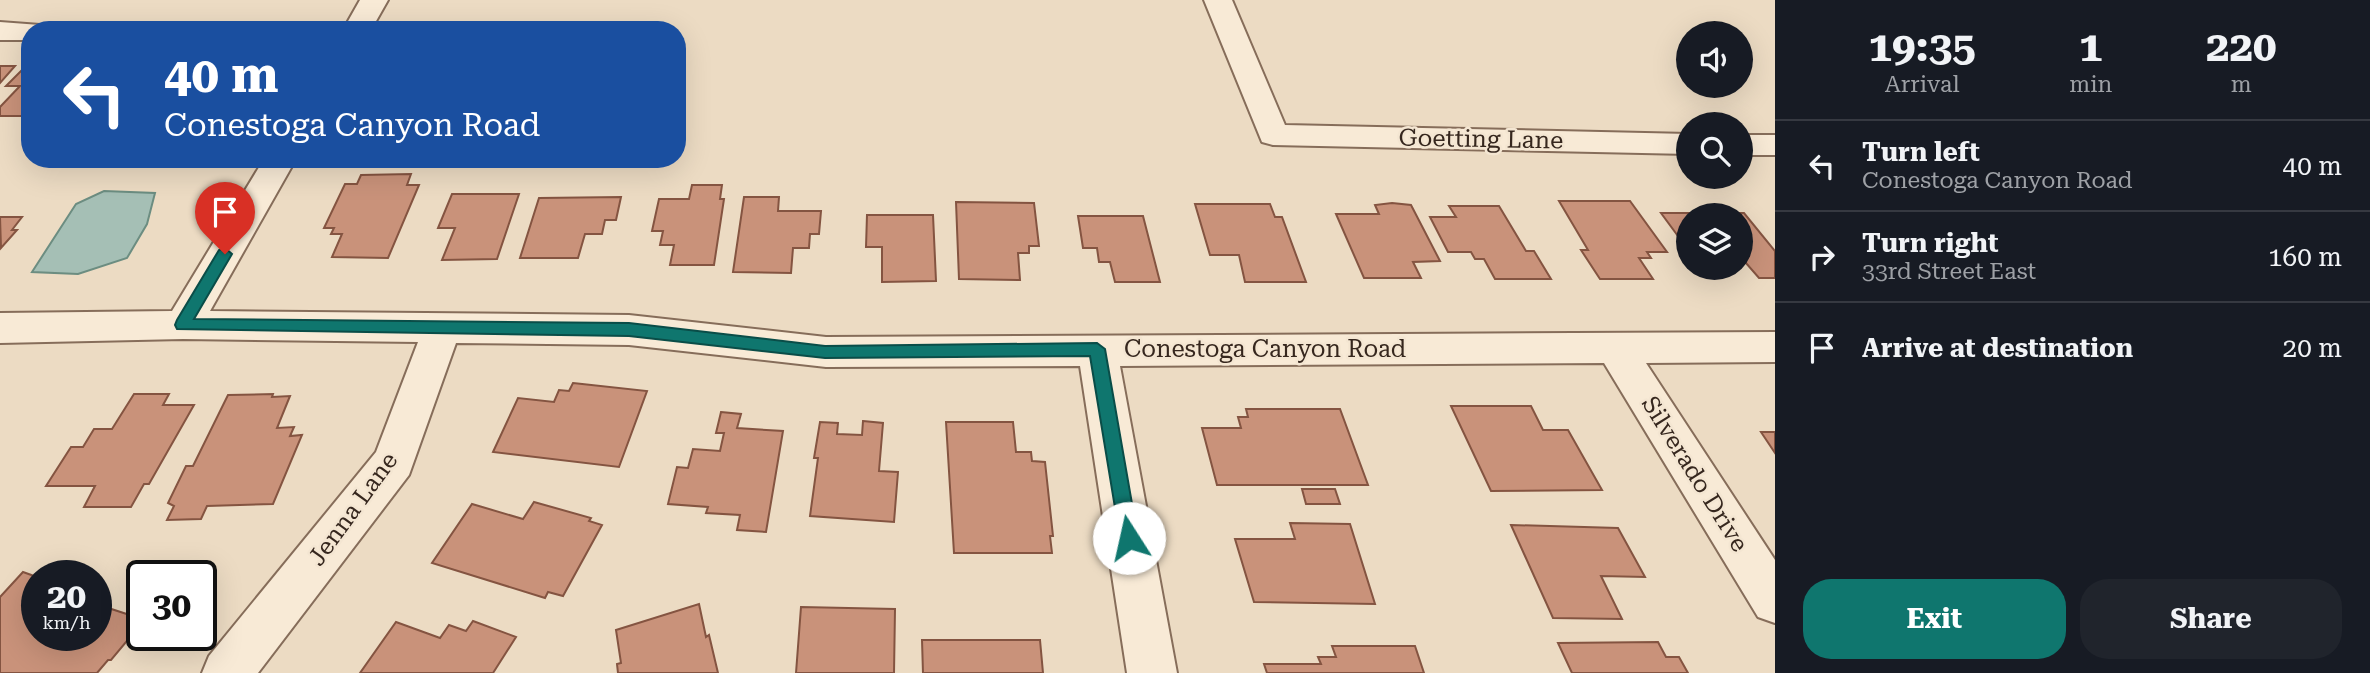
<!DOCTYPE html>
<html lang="en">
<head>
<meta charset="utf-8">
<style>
  body { margin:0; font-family:"Roboto Serif",serif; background:#20242c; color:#f1f3f6; height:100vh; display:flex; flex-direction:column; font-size:26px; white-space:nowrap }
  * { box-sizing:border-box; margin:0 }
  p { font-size:23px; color:#9ea1a6 }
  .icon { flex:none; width:38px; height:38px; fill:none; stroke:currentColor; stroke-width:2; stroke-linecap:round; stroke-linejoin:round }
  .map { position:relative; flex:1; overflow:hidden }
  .details { display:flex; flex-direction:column; background:#171b24; width:595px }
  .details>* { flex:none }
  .banner { position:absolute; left:21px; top:21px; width:665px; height:147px; border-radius:28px; box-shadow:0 7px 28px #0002; background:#1a4fa0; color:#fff; overflow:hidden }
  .tools { position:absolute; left:1676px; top:21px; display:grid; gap:14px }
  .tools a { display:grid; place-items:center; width:77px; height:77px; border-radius:50%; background:#171b24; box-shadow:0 7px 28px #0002; font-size:35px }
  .speed { position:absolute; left:21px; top:560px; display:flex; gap:14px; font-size:35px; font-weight:700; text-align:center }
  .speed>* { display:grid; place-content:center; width:91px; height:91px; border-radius:50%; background:#171b24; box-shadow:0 7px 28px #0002; line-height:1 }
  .speed small { font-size:18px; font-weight:400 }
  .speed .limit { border:4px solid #111; border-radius:10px; background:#fff; color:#111 }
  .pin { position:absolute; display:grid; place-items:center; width:60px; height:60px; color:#fff; margin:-72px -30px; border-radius:50% 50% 50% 0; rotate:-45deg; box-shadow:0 0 7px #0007 }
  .pin .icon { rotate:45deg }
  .me { position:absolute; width:77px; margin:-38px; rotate:350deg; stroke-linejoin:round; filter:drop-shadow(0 0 5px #0008) }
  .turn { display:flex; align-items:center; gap:24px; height:147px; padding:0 28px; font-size:32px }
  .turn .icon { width:91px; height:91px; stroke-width:2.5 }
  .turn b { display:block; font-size:49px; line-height:60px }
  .eta { display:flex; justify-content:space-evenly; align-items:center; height:119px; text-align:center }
  .eta b { font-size:42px; font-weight:700; line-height:49px }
  .cta { display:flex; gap:14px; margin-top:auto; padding:14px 28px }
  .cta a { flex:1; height:80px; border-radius:28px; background:#0f766e; color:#fff; font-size:28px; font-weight:700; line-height:80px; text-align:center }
  .cta a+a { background:#20242c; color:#f1f3f6 }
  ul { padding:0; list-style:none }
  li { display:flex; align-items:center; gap:21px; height:91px; padding:0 28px; border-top:2px solid #363941 }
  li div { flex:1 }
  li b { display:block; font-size:26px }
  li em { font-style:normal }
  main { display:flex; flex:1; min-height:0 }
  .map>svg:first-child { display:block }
  .water { fill:#a5bfb5; stroke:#6c8d81; stroke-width:2 }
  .building { fill:#c9927a; stroke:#845441; stroke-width:2 }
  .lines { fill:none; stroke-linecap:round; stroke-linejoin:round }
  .minor-casing { stroke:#866d5a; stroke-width:4 }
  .minor { fill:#f8ead6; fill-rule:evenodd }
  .route { fill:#0f766e; stroke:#0a4d48; stroke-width:2 }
  .labels { text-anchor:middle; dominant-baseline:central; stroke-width:5; stroke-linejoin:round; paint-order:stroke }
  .street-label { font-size:24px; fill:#36271e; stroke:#f4e6d2 }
</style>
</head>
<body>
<main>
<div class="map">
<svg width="1775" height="673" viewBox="0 0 1775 673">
  <rect width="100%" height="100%" fill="#ecdbc3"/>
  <!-- water -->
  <path class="water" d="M104,191L155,193L147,224L127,258L78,274L32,272L76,204Z"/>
  <!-- building -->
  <path class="building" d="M0,66H15L0,83Z
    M25,67H30V116H0V107L20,86H6Z
    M411,174L407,185H419L388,258L332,257L342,234H331L334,228H324L345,184H357L361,175Z
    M692,185H722L720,199H724L714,265H670L674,245H660L663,231H652L659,199H689Z
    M452,194H519L497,259L442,260L455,228H438Z
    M621,197L616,220H605L602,234H585L578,258H520L539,198Z
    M744,197H779L778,211H821L819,234H810L809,248H793L791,273L733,272Z
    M1559,201H1630L1667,252H1647L1651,258H1639L1653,279H1600L1581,250H1588Z
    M956,202L1034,203L1039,246H1029V253H1018L1020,280L959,279Z
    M1392,203L1411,205L1440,261L1413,262L1421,278H1364L1336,214H1379L1375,205Z
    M1195,204H1270L1275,217H1282L1306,282H1245L1239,255H1210Z
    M1449,206H1499L1526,251H1534L1551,279H1495L1484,259H1475L1471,252H1448L1430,217H1456Z
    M1661,213H1744L1775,251V278H1759L1746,263H1741V215H1689V251Z
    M867,215H933L936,281L882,282V247H866Z
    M1078,216H1143L1160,282H1115L1110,262H1099L1097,248H1083Z
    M0,217H22L12,230H17L1,248Z
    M573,383L647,391L619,467L493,452L518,398L554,402L559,390L569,391Z
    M134,394H169L163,405H194L149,484H144L131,507H84L95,486H46L71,447H83L94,429H112Z
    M273,394L272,397L290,396L277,428L294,427L290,436L302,435L273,504L207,506L201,519L167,520L174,506L168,503L186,466H193L228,395Z
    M1451,406H1531L1543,430H1568L1602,490L1491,491Z
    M1246,409H1340L1368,485H1217L1202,428H1241L1238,417H1248Z
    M721,412L741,414L737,428L783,431L766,532L737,530L740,515L706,513L708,507L668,504L677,467L688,468L693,449L720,451L724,433H716Z
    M863,421L883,423L879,471L898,472L894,522L810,516L818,458H814L820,422L838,423L837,434L862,435Z
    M946,422H1013L1016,452H1031L1032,461L1045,462L1053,536H1050L1052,553H954Z
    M1761,432H1775V453Z
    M1302,489H1335L1340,504H1306Z
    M534,502L591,518L589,521L602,525L563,596L548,592L545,598L432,563L472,504L523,519Z
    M1290,523L1350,524L1375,604L1254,602L1235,539H1295Z
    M1511,525L1618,528L1645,577L1601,576L1622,619L1553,618Z
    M23,572L37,577V635H96V604L142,619V623L111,660H108L97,673H0V597Z
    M699,604L706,637L709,635L718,673H618L617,664L621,663L616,630Z
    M801,607L895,609L894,673H796Z
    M473,621L516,637L493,673H360L396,622L440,638L449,625L466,631Z
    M922,640H1040L1043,673H923Z
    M1658,642L1666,657H1679L1688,673H1572L1558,643Z
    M1332,646H1415L1424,673H1267L1264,664H1321L1318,657H1336Z"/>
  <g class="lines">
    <defs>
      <path id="minor" d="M360,0H388L371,30H343Z
        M1204,0H1232L1285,125L1689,134V154L1273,145L1262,142Z
        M0,22L40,25L43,30H30V40H0Z
        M1741,135H1775V155H1741Z
        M264,159H296L210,311L629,315L826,337L1775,332V362L1646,363L1775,560V623L1758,617L1604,363L1120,366L1177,673H1127L1080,366L826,367L629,345L456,343L409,475L258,673H202L209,656L376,452L418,342L183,339L0,343V313L172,311Z"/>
    </defs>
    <!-- minor casing -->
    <use href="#minor" class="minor-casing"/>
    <!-- minor -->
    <use href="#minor" class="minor"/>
  </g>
  <!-- route -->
  <path class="route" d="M225,248L232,254L194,319L629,323L825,346L1097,343L1105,349L1138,538L1136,544L1129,547L1122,544L1120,538L1090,356L825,358L629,336L177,329L175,325L177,320L219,250Z"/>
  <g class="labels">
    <!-- street labels -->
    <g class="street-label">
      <text transform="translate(1481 139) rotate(1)">Goetting Lane</text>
      <text x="1265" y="349">Conestoga Canyon Road</text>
      <text transform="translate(1695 474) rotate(58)">Silverado Drive</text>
      <text transform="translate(353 509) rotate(-54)">Jenna Lane</text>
    </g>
  </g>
</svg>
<div class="tools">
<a><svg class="icon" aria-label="sound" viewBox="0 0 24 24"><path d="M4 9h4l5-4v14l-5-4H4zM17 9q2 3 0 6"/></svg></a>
<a><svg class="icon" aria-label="search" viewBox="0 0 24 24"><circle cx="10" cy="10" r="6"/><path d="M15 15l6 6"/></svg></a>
<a><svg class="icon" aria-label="layers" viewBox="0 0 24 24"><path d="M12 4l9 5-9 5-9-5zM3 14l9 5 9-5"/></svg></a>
</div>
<div class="speed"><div>20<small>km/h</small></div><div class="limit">30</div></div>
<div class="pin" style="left:225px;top:254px;background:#d93025"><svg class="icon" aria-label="arrive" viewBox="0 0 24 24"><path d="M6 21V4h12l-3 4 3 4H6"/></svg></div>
<svg class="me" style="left:1129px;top:538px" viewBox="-20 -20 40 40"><circle r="19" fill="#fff"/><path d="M0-13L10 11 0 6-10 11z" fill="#0f766e"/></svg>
<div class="banner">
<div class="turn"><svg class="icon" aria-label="left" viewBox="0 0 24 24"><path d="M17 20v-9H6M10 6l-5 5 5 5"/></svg><div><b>40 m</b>Conestoga Canyon Road</div></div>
</div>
</div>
<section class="details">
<div class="eta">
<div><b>19:35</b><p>Arrival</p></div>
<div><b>1</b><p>min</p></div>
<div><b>220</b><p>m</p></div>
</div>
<ul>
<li><svg class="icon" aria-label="left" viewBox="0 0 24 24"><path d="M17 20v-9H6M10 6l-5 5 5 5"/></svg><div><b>Turn left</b><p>Conestoga Canyon Road</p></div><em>40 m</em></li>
<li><svg class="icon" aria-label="right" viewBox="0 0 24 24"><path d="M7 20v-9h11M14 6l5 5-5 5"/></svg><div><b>Turn right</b><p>33rd Street East</p></div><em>160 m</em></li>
<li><svg class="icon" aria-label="arrive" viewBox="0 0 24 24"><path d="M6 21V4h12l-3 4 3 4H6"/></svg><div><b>Arrive at destination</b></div><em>20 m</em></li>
</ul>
<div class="cta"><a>Exit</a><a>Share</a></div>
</section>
</main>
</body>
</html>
